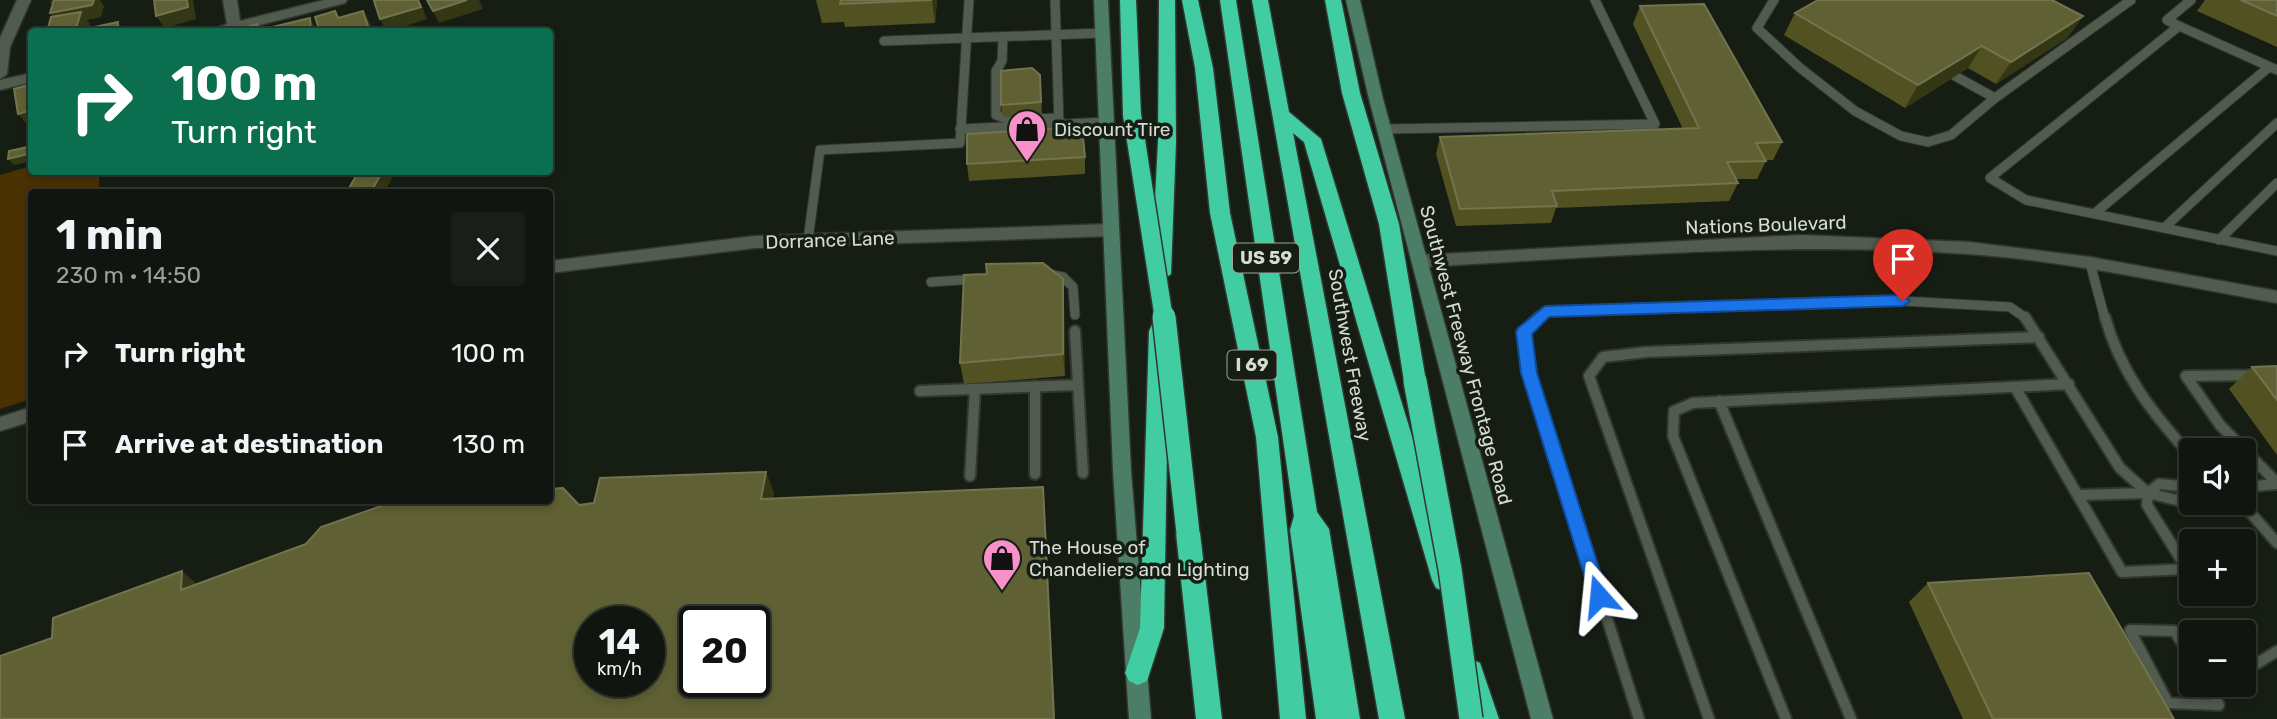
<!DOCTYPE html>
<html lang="en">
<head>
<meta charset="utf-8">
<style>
  body { margin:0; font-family:Rubik,sans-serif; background:#191f18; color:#f1f3f6; height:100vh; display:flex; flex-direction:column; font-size:26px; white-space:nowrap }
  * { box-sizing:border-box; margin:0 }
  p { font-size:23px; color:#9c9f9e }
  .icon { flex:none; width:38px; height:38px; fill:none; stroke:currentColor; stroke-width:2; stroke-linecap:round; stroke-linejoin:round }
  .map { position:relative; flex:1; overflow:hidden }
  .drawer { position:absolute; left:28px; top:189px; width:525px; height:315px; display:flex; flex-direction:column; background:#10160f; border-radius:7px; box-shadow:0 4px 10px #0003,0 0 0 2px #30352f }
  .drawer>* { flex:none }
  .hud { position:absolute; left:28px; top:28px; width:525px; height:147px; border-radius:7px; box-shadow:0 4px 10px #0003,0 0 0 2px #30352f; background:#0b6e4f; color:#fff; overflow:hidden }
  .buttons { position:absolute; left:2179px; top:438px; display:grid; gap:14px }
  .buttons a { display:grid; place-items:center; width:77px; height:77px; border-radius:7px; background:#10160f; box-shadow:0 4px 10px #0003,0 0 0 2px #30352f; font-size:35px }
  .speed { position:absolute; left:574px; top:606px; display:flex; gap:14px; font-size:35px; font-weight:700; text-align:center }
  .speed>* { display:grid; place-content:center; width:91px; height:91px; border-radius:50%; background:#10160f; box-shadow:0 4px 10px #0003,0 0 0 2px #30352f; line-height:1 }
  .speed small { font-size:18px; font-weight:400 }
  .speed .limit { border:4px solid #111; border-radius:10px; background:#fff; color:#111 }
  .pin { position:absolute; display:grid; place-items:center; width:60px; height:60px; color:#fff; margin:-72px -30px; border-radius:50% 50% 50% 0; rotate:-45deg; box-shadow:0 0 7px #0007 }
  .pin .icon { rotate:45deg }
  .me { position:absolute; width:77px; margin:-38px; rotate:342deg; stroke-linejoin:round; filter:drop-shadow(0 0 5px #0008) }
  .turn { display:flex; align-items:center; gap:24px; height:147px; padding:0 28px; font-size:32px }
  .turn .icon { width:91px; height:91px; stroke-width:2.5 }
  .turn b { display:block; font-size:49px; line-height:60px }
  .round { display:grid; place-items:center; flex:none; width:74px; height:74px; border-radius:7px; background:#191f18 }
  .head { display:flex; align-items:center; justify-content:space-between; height:119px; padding:0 28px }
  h1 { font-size:42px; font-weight:700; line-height:52px }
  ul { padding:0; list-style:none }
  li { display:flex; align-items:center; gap:21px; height:91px; padding:0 28px }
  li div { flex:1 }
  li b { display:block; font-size:26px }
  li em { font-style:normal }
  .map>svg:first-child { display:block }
  .green { fill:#4a3102 }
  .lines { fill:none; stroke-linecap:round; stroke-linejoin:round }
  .service-far1-casing { stroke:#313730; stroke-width:11 }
  .service-casing { stroke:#313730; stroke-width:14 }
  .minor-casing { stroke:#313730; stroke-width:3 }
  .tertiary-casing { stroke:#313730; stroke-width:3 }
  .secondary-casing { stroke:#313730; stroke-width:3 }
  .motorway-casing { stroke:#313730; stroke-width:3 }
  .service-far1 { stroke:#515b4e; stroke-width:9 }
  .service { stroke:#515b4e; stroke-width:10 }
  .minor { fill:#515b4e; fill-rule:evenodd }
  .tertiary { fill:#515b4e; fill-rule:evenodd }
  .secondary { fill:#4c7d67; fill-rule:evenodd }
  .motorway { fill:#42cca1; fill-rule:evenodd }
  .motorway-bridge-far1-casing { stroke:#313730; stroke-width:21; stroke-linecap:butt }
  .motorway-bridge-casing { stroke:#313730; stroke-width:26; stroke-linecap:butt }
  .motorway-bridge-far1 { stroke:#42cca1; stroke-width:18 }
  .motorway-bridge { stroke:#42cca1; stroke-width:23 }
  .wall { fill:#525121 }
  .shaded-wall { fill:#343714 }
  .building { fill:#606035; stroke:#73744e; stroke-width:2; fill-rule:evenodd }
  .route { fill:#1a73e8; stroke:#114b97; stroke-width:2 }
  .labels { text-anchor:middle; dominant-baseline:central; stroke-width:7; stroke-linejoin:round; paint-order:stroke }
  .shield { fill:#161e14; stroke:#9ca39a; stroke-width:2 }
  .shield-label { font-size:18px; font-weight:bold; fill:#d6dcd4 }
  .poi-label { font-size:19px; fill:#d6dcd4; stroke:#161e14; text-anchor:start }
  .street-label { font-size:19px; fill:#d6dcd4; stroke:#161e14 }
</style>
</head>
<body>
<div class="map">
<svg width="2277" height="719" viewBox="0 0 2277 719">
  <rect width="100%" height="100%" fill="#161e14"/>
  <!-- green -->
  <path class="green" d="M31,166L32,172H99V192H32L31,399L0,409V175Z"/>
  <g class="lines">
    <defs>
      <path id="service-far1" d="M1055,0L1059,124
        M1774,0L1757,28L1799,67L1855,111L1901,136L1928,142L1951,135L1995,98L2131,0
        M2191,0L2167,20L2179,26L1990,178L2026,200L2277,251
        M2179,26L2277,70
        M1003,38L1002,61L996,71V115L1010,120L1058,118
        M884,41L1103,33
        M1955,76L1995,98
        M960,129L1107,122
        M1385,129L1655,124L1595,0
        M2094,214L2269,67
        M2164,228L2277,123
        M808,240L820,150L960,143L969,0
        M2219,240L2277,183
        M2090,263L2105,319
        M1047,274L1063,277L1073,287L1075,315
        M931,282L976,279
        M1537,319L1545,311L1903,301L2010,307L2027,319"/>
      <path id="service" d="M1539,317L1524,332L1529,373L1639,719
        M2025,317L2120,468L2148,493
        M2105,317C2120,372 2153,414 2191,456
        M1075,331L1083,473
        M2277,375L2186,376L2220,425L2277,483
        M1035,386V474
        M2015,387L2122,572L2187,569L2147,505L2148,493
        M920,391L1078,385
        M1719,401L1851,719
        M970,476L975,389
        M2191,487L2159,484L2148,493L2176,500L2191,495
        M2244,487L2277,484
        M2078,495L2148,493
        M2241,502L2277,543
        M2191,656L2174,631L2130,630L2168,703L2219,705L2208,684
        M2244,666H2253L2277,651
        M1709,719L1589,376L1603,357L1646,352L2039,337
        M1786,719L1673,436L1674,411L1693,403L2069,384"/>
      <path id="minor" d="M17,0H31L10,47L7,74L0,79V38Z
        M223,0H237L240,21L324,0H347L345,3L233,32H207L227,24Z
        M32,73V82L0,90V80Z
        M1801,235L1969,242L2090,257L2277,291V303C2175,285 2072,261 1968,254C1785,241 1603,257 1421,267L1413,261L1421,255Z"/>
      <path id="tertiary" d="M1111,224L1119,230L1111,236L755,248L550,273V261L755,236Z
        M32,407V421L0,431V417Z"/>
      <path id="secondary" d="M1094,0H1108L1131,471L1151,719H1129L1113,471Z
        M1346,0H1360L1383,99L1553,719H1531L1369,99Z"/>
      <path id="motorway" d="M1120,0H1136L1141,115L1132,121L1123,115Z
        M1159,0H1175L1176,142L1171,274L1161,281L1151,274L1158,142Z
        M1182,0H1198L1213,68L1230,213L1278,437L1306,719H1280L1256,437L1210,213L1195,68Z
        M1220,0H1236L1317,512L1329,529L1360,719H1316L1290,530L1294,516Z
        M1252,0H1268L1289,112L1321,139L1456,580L1452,588L1444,591L1436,588L1432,580L1304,142L1293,133L1405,719H1379Z
        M1325,0H1341L1360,93L1399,224L1426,381L1423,387L1415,389L1407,387L1404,381L1379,224L1342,93Z
        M1159,323L1166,325L1169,331L1164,628L1147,681L1138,685L1129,681L1125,673L1140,628L1149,331L1152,325Z
        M1188,523L1196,526L1200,533L1222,719H1196L1176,533L1180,526Z
        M1471,659L1480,663L1499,719H1473L1458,671L1462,663Z"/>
    </defs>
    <!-- service-far1 casing -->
    <use href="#service-far1" class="service-far1-casing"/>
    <!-- service casing -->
    <use href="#service" class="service-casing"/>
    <!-- minor casing -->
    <use href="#minor" class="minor-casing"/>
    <!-- tertiary casing -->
    <use href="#tertiary" class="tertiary-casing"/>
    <!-- secondary casing -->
    <use href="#secondary" class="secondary-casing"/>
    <!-- motorway casing -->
    <use href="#motorway" class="motorway-casing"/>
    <!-- service-far1 -->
    <use href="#service-far1" class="service-far1"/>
    <!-- service -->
    <use href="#service" class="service"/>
    <!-- minor -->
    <use href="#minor" class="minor"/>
    <!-- tertiary -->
    <use href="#tertiary" class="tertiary"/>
    <!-- secondary -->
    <use href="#secondary" class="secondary"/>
    <!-- motorway -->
    <use href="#motorway" class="motorway"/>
    <defs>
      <path id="motorway-bridge-far1" d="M1132,115L1164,319"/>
      <path id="motorway-bridge" d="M1164,317L1188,533
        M1415,381L1450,569L1471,719"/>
    </defs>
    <!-- motorway-bridge-far1 casing -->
    <use href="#motorway-bridge-far1" class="motorway-bridge-far1-casing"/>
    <!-- motorway-bridge casing -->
    <use href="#motorway-bridge" class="motorway-bridge-casing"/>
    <!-- motorway-bridge-far1 -->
    <use href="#motorway-bridge-far1" class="motorway-bridge-far1"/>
    <!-- motorway-bridge -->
    <use href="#motorway-bridge" class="motorway-bridge"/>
  </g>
  <!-- wall -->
  <path class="wall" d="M816,0H937L935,23L845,27L844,22L822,23Z
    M2205,0H2277V47L2197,11Z
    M1640,6L1782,142L1773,160H1765L1766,161L1757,179H1735L1738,183L1729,201L1556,208L1551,223L1456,226L1436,154L1440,137L1683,129L1633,24Z
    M1795,13L2083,16L2067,38L1996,84L1968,68L1905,108L1784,35Z
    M1041,87L1042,114L1003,117L1001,105Z
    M1085,157V174L969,181L967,164Z
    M987,274L1063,279L1064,301L1065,376L964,384L960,363Z
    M2277,366V455L2229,389L2252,367Z
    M1928,583L2174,719H1963L1909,602Z"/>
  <!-- shaded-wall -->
  <path class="shaded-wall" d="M54,0H100L104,6L101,17L87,20L90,24L88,32H75L60,25L50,13L58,11L49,1Z
    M187,0H193L196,19L165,28L156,16Z
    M418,0L420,2L427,19L387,32L380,19Z
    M467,0H479L483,9L439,23L433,11Z
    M932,0H937L935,23Z
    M363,11L370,23L373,32H349Z
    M2083,16L2067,38L1996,84L2011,62Z
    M310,18L317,30V32H311Z
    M118,22L123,29V32H117Z
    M1982,46L1968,68L1905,108L1918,85Z
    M32,110V130L18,114Z
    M32,153V161L14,165L8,159Z
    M381,172H392L394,174L385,192H371Z
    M1063,279L1064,301L1065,376L1063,354Z
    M766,472L774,493L769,519L761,499Z
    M1043,487L1045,507L1055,719H1054Z
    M182,571L205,591L181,590Z"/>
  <!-- building -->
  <path class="building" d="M54,0H94L92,5L50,13Z
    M154,0H187L188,7L156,16Z
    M379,0H418L421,7L380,19L374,1Z
    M427,0H467L433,11Z
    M841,0H932L840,4Z
    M1818,0H2052L2083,16L2011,62L1982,46L1918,85L1795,13Z
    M2241,0H2277V16Z
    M1704,4L1782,142L1756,143L1766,161L1727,162L1738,183L1552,191L1557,206L1460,209L1440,137L1699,128L1640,6Z
    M335,11L338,18L363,11L368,26L349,32H320L315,17Z
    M81,12L75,32H47L51,17Z
    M310,18L311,32H272V27Z
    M118,22L117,32H93L94,27Z
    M257,24L259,32H232Z
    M1032,68L1040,75L1041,102L1001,105V71Z
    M32,84V110L18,114L14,89Z
    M1082,127L1085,157L967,164V134Z
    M32,146V153L8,159L9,151Z
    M358,172H382L371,192H347Z
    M1043,263L1063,279V354L960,363L964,275L987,274L986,264Z
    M2277,366V400L2252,367Z
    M766,472L761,499L1043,487L1054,719H0V656L52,638L53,618L182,571L181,590L306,544L321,527L387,504L440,500H448L455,503L459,500H550V489L563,488L579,505L594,503L600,478ZM590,621H649V681H590ZM695,621H754V681H695Z
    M2089,573L2174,719H1993L1928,583Z"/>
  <!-- route -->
  <path class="route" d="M1903,295L1910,301L1903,306L1549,317L1532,334L1537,373L1608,596L1605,601L1599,604L1592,601L1521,373L1516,332L1518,328L1545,306Z"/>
  <!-- icons -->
  <defs>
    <symbol id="shop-pin" viewBox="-11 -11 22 30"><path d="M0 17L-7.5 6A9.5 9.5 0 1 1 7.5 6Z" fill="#f890ca" stroke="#161e14"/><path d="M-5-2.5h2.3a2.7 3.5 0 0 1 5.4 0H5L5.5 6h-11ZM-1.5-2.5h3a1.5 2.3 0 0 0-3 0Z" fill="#111"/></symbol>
  </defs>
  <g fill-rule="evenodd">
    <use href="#shop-pin" x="1005" y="107" width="44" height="60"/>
    <use href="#shop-pin" x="980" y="536" width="44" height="60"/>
  </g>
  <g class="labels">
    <!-- shield labels -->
    <g class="shield">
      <rect x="1233" y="243.5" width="66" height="29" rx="5"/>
      <rect x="1227.5" y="350.5" width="49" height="29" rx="5"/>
    </g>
    <g class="shield-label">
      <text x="1266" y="258">US 59</text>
      <text x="1252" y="365">I 69</text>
    </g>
    <!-- poi labels -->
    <g class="poi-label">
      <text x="1054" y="129">Discount Tire</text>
      <text x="1029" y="547">The House of<tspan x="1029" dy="22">Chandeliers and Lighting</tspan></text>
    </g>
    <!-- street labels -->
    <g class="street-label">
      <text transform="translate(1766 225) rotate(-2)">Nations Boulevard</text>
      <text transform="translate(830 240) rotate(-2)">Dorrance Lane</text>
      <text transform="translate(1350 355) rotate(80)">Southwest Freeway</text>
      <text transform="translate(1466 355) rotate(75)">Southwest Freeway Frontage Road</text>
    </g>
  </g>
</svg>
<div class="buttons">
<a><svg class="icon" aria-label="sound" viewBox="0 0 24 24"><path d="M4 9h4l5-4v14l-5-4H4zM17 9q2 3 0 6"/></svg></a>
<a>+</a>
<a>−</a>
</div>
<div class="speed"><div>14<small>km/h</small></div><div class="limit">20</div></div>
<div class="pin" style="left:1903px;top:301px;background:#d93025"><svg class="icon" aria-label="arrive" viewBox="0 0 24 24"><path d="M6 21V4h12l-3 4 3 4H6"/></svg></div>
<svg class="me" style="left:1599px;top:596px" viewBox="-20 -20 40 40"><path d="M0-17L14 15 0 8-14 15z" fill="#1a73e8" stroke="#fff" stroke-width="4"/></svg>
<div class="hud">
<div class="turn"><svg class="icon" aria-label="right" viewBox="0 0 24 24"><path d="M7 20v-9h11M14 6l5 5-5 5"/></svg><div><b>100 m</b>Turn right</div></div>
</div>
<section class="drawer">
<div class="head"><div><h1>1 min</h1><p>230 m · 14:50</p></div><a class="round"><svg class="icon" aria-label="close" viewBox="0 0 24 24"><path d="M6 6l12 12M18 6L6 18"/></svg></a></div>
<ul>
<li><svg class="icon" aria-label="right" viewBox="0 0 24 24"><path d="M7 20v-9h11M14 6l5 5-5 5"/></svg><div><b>Turn right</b></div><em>100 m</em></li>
<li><svg class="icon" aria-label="arrive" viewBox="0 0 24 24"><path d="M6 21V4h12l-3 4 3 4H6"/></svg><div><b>Arrive at destination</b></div><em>130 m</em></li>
</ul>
</section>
</div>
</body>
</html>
